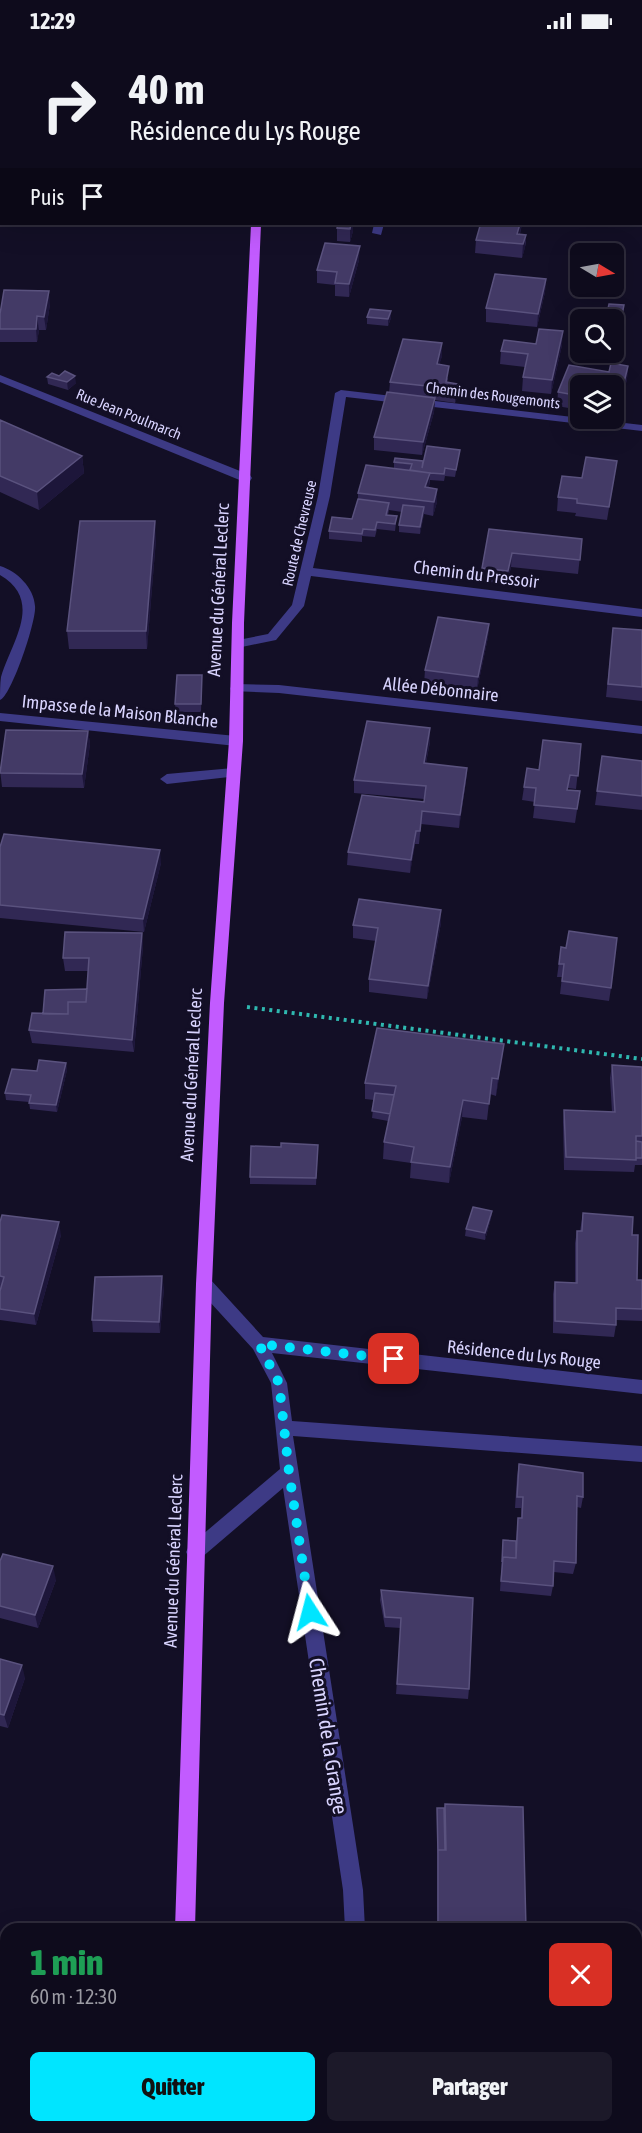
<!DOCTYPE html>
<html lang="fr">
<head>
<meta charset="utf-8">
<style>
  body { margin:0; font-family:"Asap Condensed",sans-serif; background:#1c1929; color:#f1f3f6; height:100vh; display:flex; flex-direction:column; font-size:22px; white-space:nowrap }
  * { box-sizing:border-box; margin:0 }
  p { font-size:20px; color:#9b9ba3 }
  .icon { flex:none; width:33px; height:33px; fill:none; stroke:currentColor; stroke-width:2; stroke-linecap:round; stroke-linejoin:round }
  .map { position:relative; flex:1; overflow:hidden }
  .panel { position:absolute; left:0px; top:1881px; width:642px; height:210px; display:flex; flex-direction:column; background:#0e0b1c; border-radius:18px 18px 0 0; box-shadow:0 6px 24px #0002,0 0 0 2px #2e2b3b }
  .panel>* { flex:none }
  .top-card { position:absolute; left:0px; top:0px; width:642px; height:183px; box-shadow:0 6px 24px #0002,0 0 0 2px #2e2b3b; background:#0e0b1c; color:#f1f3f6; overflow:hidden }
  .needle { width:39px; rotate:100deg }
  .fabs { position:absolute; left:570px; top:201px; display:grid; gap:12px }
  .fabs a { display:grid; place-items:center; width:54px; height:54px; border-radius:9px; background:#0e0b1c; box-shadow:0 6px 24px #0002,0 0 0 2px #2e2b3b; font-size:30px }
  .pin { position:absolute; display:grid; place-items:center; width:51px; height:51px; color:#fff; margin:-26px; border-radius:12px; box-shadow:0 3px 9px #0006 }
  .me { position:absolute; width:66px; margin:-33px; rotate:351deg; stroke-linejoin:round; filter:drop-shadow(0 0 4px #0008) }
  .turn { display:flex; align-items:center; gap:21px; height:126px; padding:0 30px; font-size:27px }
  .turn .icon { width:78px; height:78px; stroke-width:2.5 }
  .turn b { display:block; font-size:42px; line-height:51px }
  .then { display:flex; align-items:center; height:57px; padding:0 30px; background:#0003; gap:12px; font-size:22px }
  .round { display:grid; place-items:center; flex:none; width:63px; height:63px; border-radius:9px; background:#1c1929 }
  .summary { display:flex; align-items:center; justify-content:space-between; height:102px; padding:0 30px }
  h1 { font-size:36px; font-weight:800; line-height:45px; color:#1e9e55 }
  .button { display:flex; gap:12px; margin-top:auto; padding:12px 30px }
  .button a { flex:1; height:69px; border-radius:9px; background:#00e5ff; color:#111; font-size:24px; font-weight:800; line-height:69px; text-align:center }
  .button a+a { background:#1c1929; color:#f1f3f6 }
  .status { display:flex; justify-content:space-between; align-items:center; height:42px; padding:0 30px; background:#0e0b1c; direction:ltr }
  .status svg { height:16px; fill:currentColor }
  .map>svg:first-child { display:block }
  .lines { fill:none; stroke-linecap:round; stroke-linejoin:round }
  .path { stroke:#2fb8b0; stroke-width:4; stroke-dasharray:3 4.5; stroke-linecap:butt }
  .minor { fill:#3d3a85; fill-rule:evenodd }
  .major { fill:#c25bff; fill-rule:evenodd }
  .wall { fill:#312854 }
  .shaded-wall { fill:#1d163a }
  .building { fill:#433a66; stroke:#5a527e; stroke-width:1.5 }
  .route { stroke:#00e5ff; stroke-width:10; stroke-dasharray:0 18 }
  .labels { text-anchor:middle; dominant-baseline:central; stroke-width:6; stroke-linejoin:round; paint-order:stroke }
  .far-street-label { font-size:15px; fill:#d9d4ff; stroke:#130f26 }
  .street-label { font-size:18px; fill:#d9d4ff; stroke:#130f26 }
  .near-street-label { font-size:21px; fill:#d9d4ff; stroke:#130f26 }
</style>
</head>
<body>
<div class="status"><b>12:29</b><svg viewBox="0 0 49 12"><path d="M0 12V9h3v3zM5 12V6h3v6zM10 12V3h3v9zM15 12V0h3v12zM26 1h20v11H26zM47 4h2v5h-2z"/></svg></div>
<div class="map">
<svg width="642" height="2091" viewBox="0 0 642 2091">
  <rect width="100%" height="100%" fill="#130f26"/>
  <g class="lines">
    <!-- path -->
    <path class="path" d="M247,965L642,1017"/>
    <!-- minor -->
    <path class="minor" d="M494,0H504L493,2Z
      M642,36V42L640,43V37Z
      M640,87H642V93H640Z
      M374,182H384L381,193L372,191Z
      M0,333L250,433L252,436L250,439H242L0,340Z
      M341,348L642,383V389L346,355L330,454L313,526L642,567V575L311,534L304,564L276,598L237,606L233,605V599L268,592L292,563L318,454L335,351Z
      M0,524C17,529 34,546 35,564C37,578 11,655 0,658C0,651 0,642 1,635C12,599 44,559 0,533Z
      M236,642L279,643L642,684V692L279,651L231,649L230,646Z
      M0,671L236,694L243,699L236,704L0,679Z
      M233,726L238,728L240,731L238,734L167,742L160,737L167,732Z
      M204,1235L210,1237L263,1295L642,1338V1352L272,1311L287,1341L292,1379L642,1404V1420L293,1394L363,1848L365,1887H345L343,1848L283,1446L201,1516L195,1518L189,1516L186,1510L189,1504L280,1427L271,1341L253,1307L198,1247L196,1242L198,1237Z
      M357,2085H377V2091H357Z"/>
    <!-- major -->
    <path class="major" d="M259,0H269V2H259Z
      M251,182H261L244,581L243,699L224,961L212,1242L195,1887H175L196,1242L210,961L229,699L232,581Z
      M169,2085H189L188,2091H168Z"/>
  </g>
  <!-- wall -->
  <path class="wall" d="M137,0H168V2H137Z
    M418,0H436L435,2Z
    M2,85V154H0V87Z
    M640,104H642V147H640Z
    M338,182L353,189L350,200L337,199V186Z
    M486,182H522L520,192L526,193V201L522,216L475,211L476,198L485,184Z
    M359,218L349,255L335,254V243L317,241V228Z
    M546,237L545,250L537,285L486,280V266Z
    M50,262L46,288H39L37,300H0V272Z
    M609,262L624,263L620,285H614V278H606Z
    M391,269V276L388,284L367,282V275Z
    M442,301V314L439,322L448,337L447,341L458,342L457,355L455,361L435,358L434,370L422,413L374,408V395L389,351L390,340Z
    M536,302L562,303L551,352L522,349L523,335L525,325L500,322L501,309Z
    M628,324L627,337L619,370H614V344H580V368L557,364L558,350L609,330Z
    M47,335L76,341L68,348L48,342Z
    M0,378L82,414L84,431L39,468L0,450Z
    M460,408L455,435L445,434L444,439L430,438L429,445L437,447V460L433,474L424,472L420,492L399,490V483L402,470L389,468L388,473L396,481L395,489L377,487L375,495L362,494V500L329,497V489L352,477L358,457V451L394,427V420L422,424Z
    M617,419L607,478L575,474L576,471L557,469L558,455L582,436Z
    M489,487L582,497L578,532L511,525L507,542L481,539L482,526Z
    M156,497L147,607H69L67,589Z
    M489,582L488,595L477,648L424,642L425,628Z
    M613,586L642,588V659L606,655Z
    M202,633L201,670H176L175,662Z
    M88,689L90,702L84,746L2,745L0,728Z
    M430,700L426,721L467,726L466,739L459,786L421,782L419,802H415L410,831L347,823L348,810L424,760V757L354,751V738Z
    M581,702L576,747L568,746V748L580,749L575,781L533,776L535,760L522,758L524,745L539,728Z
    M602,714L642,719V768L595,763Z
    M0,805L161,821L144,890L0,876Z
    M441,868V881L427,957L369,950V937L376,899L353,896V883Z
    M142,891L143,904L134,1010L32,1001L29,988L43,972L87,947L88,929H65L63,916Z
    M561,905L611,946L609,959L560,952L562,935H557Z
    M504,1002L496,1054L490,1052L487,1078L462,1075L449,1141L410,1136L411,1121L383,1117L384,1100L388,1079L372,1076L374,1058L365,1057V1041Z
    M66,1021L67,1028L57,1070L30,1067L29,1060L6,1058L5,1051L37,1029Z
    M612,1023L642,1025V1123H635L634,1130L564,1128L563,1080L564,1068L612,1070L610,1036Z
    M318,1103L316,1143L250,1142V1135Z
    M492,1169L491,1176L485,1198L465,1194L466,1187Z
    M583,1171L632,1193L637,1238H642V1279L616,1278V1283L614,1295L553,1291V1252L555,1240L575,1241V1201L577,1189H580Z
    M0,1180L61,1193L36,1283L0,1278V1249L1,1246H0Z
    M164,1246L160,1291L93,1290L92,1278Z
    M519,1422L583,1455L581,1466L577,1465L576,1521L573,1532L554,1530L553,1544L551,1554L500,1549L503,1498L516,1499L518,1476H521V1466H515L517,1434Z
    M0,1519L56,1538L38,1586L0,1576Z
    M381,1548L469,1647L468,1657L396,1652L401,1586L385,1585L380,1558Z
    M0,1617L25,1636L8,1686L0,1684Z
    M445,1762L526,1887H437V1766H444Z
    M0,1900L6,1901V1968L0,1967Z"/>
  <!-- shaded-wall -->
  <path class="shaded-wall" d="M610,0H618V2H607Z
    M351,182H353V189L350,200V187Z
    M520,182H522L518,198L517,192Z
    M526,193L525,206L522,216L523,202Z
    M360,204L359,218L349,255V242Z
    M546,237L545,250L537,285L538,272Z
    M49,249L50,262L46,288L44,275Z
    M391,269V276L388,284V277Z
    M37,274L39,288L37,300L36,287Z
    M563,289L562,303L551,352L552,338Z
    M442,301V314L436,335L437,322Z
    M628,324L627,337L619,370L620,357Z
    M75,334L76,341L68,348L67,340Z
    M458,342L457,355L455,361V347Z
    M435,356L434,370L422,413L423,400Z
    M82,414L84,431L39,468L37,450Z
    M430,431L429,444L425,458V445Z
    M437,447V460L433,474L434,460Z
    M424,465V472L420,492V485Z
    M155,479L156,497L147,607L146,589Z
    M512,511L511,525L507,542L508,529Z
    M489,582L488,595L477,648L478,635Z
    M430,686V700L423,734L424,721Z
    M88,689L90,702L84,746L82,732Z
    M467,726L466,739L459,786L460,773Z
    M416,789L415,802L410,831L411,818Z
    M160,808L161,821L144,890L143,877Z
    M441,868V881L427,957L428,944Z
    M142,891L143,904L134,1010L132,998Z
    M504,1002L502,1019L496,1054L498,1037Z
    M66,1021L67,1028L57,1070L56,1063Z
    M463,1058L462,1075L449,1141L450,1125Z
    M492,1169L491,1176L485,1198V1191Z
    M59,1180L61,1193L36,1283L34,1272Z
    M162,1234L164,1246L160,1291L159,1280Z
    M53,1524L56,1538L38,1586L35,1573Z
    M22,1623L25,1636L8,1686L4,1673Z
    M108,2085H111L110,2091H108Z"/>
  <!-- building -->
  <path class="building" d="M145,0H166L165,2Z
    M345,0H364L375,2H344Z
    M569,0H610L607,2H567Z
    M2,85V137H0V128L1,126H0V87Z
    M640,104H642V134H640L641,127L640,126Z
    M338,182H351L350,187L337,186Z
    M486,182H520L517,192L526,193L523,202L476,198L480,184H485Z
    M325,201L360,204L349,242L335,241L337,230L317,228Z
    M495,232L546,237L538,272L486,266Z
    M4,248L49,249L44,275L37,274L36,287H0V272Z
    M609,262L624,263L621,278L606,276Z
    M370,267L391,269L388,277L367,275Z
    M539,287L563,289L552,338L523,335L528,312L501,309L504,298L536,302Z
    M403,297L442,301L437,322L449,324L446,340L458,342L455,347L390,340Z
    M611,321L628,324L620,357L614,356V344H580V354L558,350L569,323L609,330Z
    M65,329L75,334L67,340L47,335L52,331L59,334Z
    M387,350L435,356L423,400L374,395Z
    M0,378L82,414L37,450L0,434Z
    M427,404L460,408L456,428L445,426L444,432L430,431L410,428L412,422L394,420L395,416L423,419L422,426Z
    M586,415L617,419L609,465L577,461V457L558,455L562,434L582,436Z
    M366,423L430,431L425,445L437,447L434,460L358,451Z
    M358,457L389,461L386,473L397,474L395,482L377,480L375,488L363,487L362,492L329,489L332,475L352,477Z
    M403,463L424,465L420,485L399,483Z
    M80,479H155L146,589H67Z
    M489,487L582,497L580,518L512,511L508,529L482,526Z
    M438,575L489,582L478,635L425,628Z
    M613,586L642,588V645L608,642Z
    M177,633H202L201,662H175Z
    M367,679L430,686L424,721L467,726L460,773L422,769L420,789H416L411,818L348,810L362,753L424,760L426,744L354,738Z
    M6,688L88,689L82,732L0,731Z
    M543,698L581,702L578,734L570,733L567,748L580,749L577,767L534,763L536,746L524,745L527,726L539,728Z
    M602,714L642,719V754L597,749Z
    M4,792L160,808L143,877L0,863V805Z
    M359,857L441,868L428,944L369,937L378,886L353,883Z
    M569,889L617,896L611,946L562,939L564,922H559L561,905L566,906Z
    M65,890L142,891L132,998L29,988L32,971L68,972V960H86L89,916H63Z
    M87,947L86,960H68V972H43L45,948Z
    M377,986L504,1002L498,1037L492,1036L489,1062L463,1058L450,1125L411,1120L414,1105L384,1100L396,1044L365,1041Z
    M39,1018L66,1021L56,1063L29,1061L31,1053L5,1051L12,1027L37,1029Z
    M612,1023L642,1025V1094H636V1118L566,1115L564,1068L615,1070Z
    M375,1051L394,1053L390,1072L372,1069Z
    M636,1099L642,1100V1116H636Z
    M281,1101L318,1103L316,1136L250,1135L251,1104L281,1105Z
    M473,1165L492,1169L485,1191L466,1187Z
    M583,1171L633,1175L632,1193H638L637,1238H642V1267L616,1266V1283L555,1279V1240L577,1241V1189H582Z
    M2,1173L59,1180L34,1272L0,1267V1249L4,1235L0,1234V1180Z
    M162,1234L159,1280L92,1278L95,1235Z
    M519,1422L583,1431V1455L577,1454L576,1521L554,1519L553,1544L501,1539L503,1515L516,1516L518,1476H522L523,1455H517Z
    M503,1498L516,1499V1516L503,1515L502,1520Z
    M3,1512L53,1524L35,1573L0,1564V1519Z
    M381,1548L473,1556L469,1647L397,1642L401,1576L385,1575Z
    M0,1617L22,1623L4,1673L0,1672Z
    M445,1762L523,1765L526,1887H438V1808H446Z
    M437,1766H444L445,1808H438V1812Z
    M0,1900L6,1901V1961L0,1960Z
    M636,1952H642V2091H442V2085H636Z
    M40,2085H108V2091H40Z"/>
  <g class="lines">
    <!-- route -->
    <path class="route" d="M310,1570L289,1430L279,1341L259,1302L394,1317"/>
  </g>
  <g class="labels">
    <!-- far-street labels -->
    <g class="far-street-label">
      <text transform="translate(493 353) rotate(7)">Chemin des Rougemonts</text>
      <text transform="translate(129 372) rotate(22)">Rue Jean Poulmarch</text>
      <text transform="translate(299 491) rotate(-77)">Route de Chevreuse</text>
    </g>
    <!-- street labels -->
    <g class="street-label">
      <text transform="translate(476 532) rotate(7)">Chemin du Pressoir</text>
      <text transform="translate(218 548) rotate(-87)">Avenue du Général Leclerc</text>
      <text transform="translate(441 647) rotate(6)">Allée Débonnaire</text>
      <text transform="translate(120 669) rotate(6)">Impasse de la Maison Blanche</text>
      <text transform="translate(191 1033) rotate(-87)">Avenue du Général Leclerc</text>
      <text transform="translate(524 1312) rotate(6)">Résidence du Lys Rouge</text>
      <text transform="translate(173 1519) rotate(-88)">Avenue du Général Leclerc</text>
    </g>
    <!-- near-street labels -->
    <g class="near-street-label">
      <text transform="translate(329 1694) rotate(81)">Chemin de la Grange</text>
    </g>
  </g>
</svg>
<div class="fabs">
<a><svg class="needle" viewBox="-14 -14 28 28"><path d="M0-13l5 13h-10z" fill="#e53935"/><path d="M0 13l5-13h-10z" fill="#9b9ba3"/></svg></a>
<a><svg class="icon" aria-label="search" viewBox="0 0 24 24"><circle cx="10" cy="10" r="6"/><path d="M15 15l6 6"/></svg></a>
<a><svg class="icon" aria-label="layers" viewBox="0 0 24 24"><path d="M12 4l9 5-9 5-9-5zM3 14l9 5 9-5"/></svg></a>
</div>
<div class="pin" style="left:394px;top:1317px;background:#d93025"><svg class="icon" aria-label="arrive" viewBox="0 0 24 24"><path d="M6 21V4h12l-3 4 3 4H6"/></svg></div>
<svg class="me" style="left:310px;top:1570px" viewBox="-20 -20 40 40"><path d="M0-17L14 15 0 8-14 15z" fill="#00e5ff" stroke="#fff" stroke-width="4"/></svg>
<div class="top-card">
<div class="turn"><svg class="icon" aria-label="right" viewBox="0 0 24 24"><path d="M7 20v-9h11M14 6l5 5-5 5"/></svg><div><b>40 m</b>Résidence du Lys Rouge</div></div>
<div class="then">Puis<svg class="icon" aria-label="arrive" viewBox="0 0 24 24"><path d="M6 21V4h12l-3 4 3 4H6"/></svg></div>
</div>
<section class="panel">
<div class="summary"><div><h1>1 min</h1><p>60 m · 12:30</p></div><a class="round" style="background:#d93025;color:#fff"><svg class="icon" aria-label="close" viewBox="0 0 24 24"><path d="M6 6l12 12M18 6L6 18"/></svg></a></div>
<div class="button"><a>Quitter</a><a>Partager</a></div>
</section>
</div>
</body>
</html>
